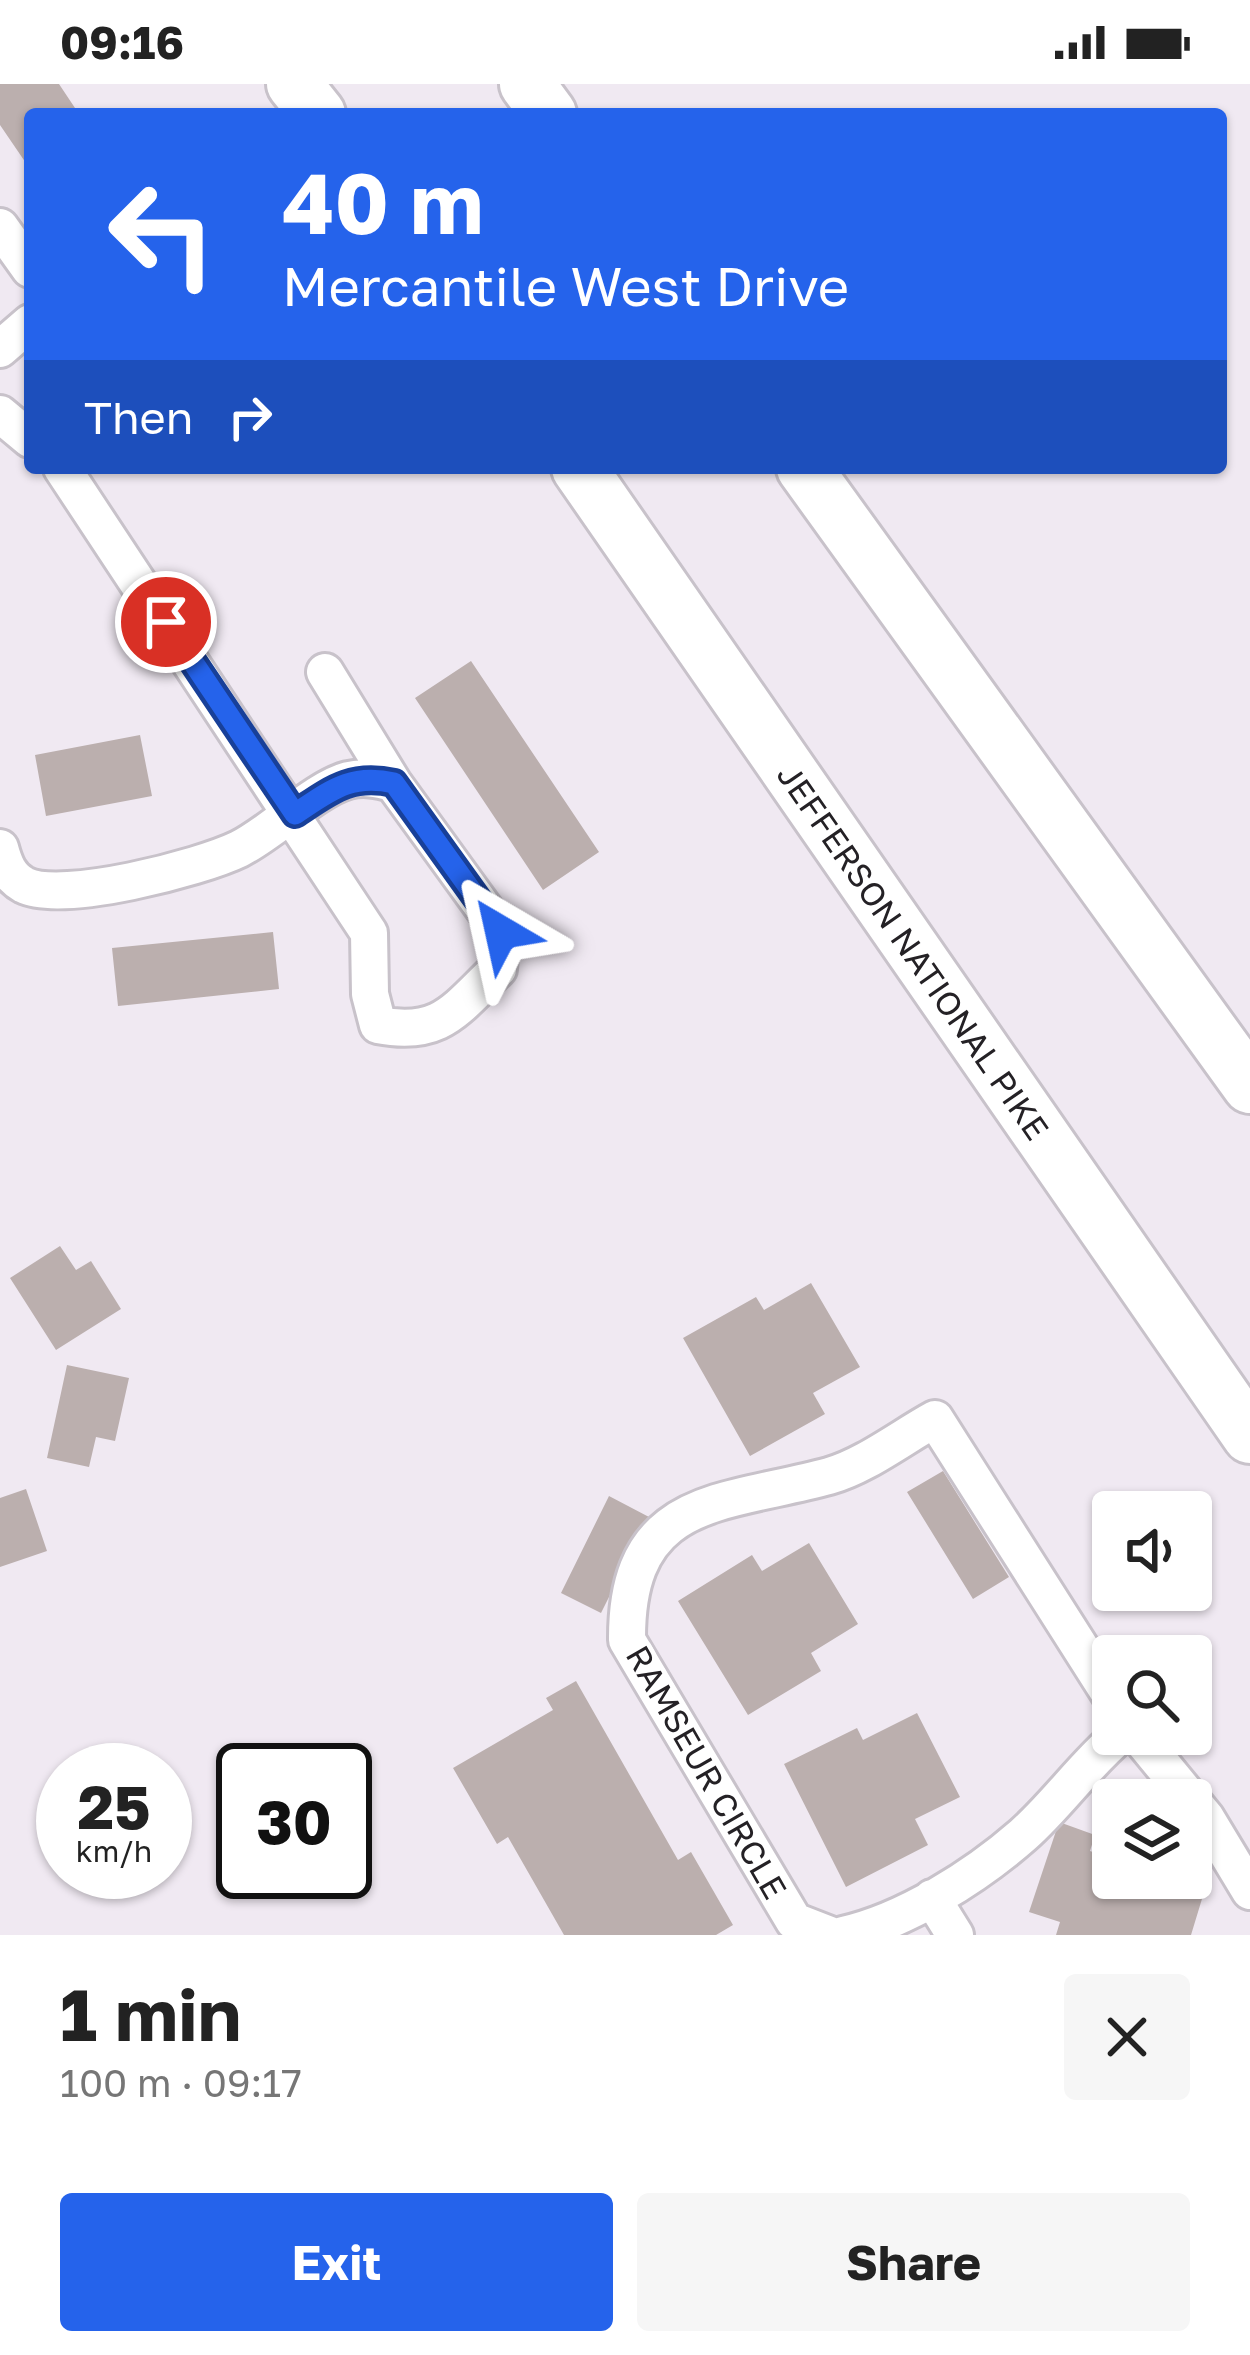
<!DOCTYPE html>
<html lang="en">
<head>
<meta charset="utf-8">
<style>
  body { margin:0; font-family:"Golos Text",sans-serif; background:#f6f6f6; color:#222; height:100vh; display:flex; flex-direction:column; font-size:45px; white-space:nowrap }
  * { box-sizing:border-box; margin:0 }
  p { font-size:39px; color:#767676 }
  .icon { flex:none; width:66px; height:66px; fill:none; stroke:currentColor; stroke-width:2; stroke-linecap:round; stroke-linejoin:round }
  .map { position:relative; height:1851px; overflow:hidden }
  .sheet { display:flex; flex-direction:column; background:#fff; flex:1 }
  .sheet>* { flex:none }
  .guide { position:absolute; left:24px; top:24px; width:1203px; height:366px; border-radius:12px; box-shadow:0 3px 9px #0004; background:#2563eb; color:#fff; overflow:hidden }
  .buttons { position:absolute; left:1092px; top:1407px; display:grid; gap:24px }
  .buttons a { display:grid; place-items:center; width:120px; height:120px; border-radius:12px; background:#fff; box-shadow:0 3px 9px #0004; font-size:60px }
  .speed { position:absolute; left:36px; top:1659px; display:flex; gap:24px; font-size:60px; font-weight:700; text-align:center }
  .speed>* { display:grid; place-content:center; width:156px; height:156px; border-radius:50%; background:#fff; box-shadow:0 3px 9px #0004; line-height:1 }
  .speed small { font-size:30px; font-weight:400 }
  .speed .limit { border:6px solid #111; border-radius:18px; background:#fff; color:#111 }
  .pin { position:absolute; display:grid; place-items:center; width:102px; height:102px; color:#fff; margin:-51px; border:6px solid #fff; border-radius:50%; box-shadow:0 3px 12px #0007 }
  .me { position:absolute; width:132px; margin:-66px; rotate:324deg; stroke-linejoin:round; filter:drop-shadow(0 0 9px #0008) }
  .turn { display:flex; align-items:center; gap:42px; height:252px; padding:0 60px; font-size:54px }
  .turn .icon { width:156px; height:156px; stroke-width:2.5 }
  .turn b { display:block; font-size:84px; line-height:102px }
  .then { display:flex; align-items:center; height:114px; padding:0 60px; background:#0003; gap:24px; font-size:45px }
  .round { display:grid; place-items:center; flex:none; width:126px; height:126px; border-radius:12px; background:#f6f6f6 }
  .overview { display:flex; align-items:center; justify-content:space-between; height:204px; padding:0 60px }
  h1 { font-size:72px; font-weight:700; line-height:90px }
  .primary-button { display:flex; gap:24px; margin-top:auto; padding:24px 60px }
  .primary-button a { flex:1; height:138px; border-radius:12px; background:#2563eb; color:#fff; font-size:48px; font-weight:700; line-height:138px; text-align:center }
  .primary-button a+a { background:#f6f6f6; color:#222 }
  .status { display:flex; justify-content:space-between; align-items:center; height:84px; padding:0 60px; background:#fff; direction:ltr }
  .status svg { height:33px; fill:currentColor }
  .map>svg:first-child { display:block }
  .building { fill:#bbafae }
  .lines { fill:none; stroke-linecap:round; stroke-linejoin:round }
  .minor-casing { stroke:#c8c2ca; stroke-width:42 }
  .highway-casing { stroke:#c8c2ca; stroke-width:60 }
  .minor { stroke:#fff; stroke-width:36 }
  .highway { stroke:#fff; stroke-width:54 }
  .route-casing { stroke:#184099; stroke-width:30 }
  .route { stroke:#2563eb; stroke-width:21 }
  .labels { text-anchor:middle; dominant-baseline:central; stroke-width:9; stroke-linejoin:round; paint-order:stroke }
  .street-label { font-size:33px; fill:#242125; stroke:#fff }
</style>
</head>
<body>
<div class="status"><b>09:16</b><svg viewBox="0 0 49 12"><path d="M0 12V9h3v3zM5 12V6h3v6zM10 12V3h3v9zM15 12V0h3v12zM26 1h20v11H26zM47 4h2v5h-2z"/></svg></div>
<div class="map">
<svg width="1250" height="1851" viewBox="0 0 1250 1851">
  <rect width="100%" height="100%" fill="#f0e9f2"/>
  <!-- building -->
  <path class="building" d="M0,0H59L79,30H30V85L0,41Z
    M471,577L599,768L543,806L415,614Z
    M140,651L152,712L46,732L35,671Z
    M273,848L279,905L118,922L112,864Z
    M60,1162L76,1186L91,1177L121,1225L56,1266L10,1194Z
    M811,1199L860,1283L813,1309L825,1330L750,1372L683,1254L756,1213L764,1226Z
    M67,1281L129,1294L115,1357L96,1353L89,1383L47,1374Z
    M943,1387L1009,1493L973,1515L907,1408Z
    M26,1405L47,1467L0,1483V1414Z
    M609,1412L649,1433L601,1529L561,1509Z
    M809,1459L858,1540L811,1569L821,1587L748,1631L678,1517L752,1471L762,1487Z
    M576,1597L678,1776L691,1768L733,1841L716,1851H564L508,1753L497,1760L453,1684L553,1626L546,1614Z
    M917,1629L960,1713L915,1735L928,1761L846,1803L784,1680L857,1644L863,1656Z
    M1059,1738L1095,1751L1090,1767L1113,1775V1794H1171L1205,1805L1191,1851H1056L1060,1838L1029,1828Z"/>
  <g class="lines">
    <defs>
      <path id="minor" d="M0,143L30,185
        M0,265L30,239
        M0,330L30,355
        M62,384L369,849L370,910L378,941C441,953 455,926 498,885L501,848L393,699L325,588
        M0,764C4,779 9,793 24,801C62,820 200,784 239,765C273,748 315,705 348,696C364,692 378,695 393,699
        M1137,1650L1206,1734L1250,1807
        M932,1814L955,1851
        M830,1851L794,1837L627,1556C626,1411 722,1421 829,1392C865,1382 902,1353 935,1335L1113,1615
        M843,1851C905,1837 975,1793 1023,1751C1058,1720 1084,1681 1121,1650"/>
      <g id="highway">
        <path d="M294,0L318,30"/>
        <path d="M527,0L549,30"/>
        <path id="s1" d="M579,384L1250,1352"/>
        <path d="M804,384L1250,1002"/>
      </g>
    </defs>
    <!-- minor casing -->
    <use href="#minor" class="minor-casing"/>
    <!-- highway casing -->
    <use href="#highway" class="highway-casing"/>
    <!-- minor -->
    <use href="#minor" class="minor"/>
    <!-- highway -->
    <use href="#highway" class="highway"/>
  </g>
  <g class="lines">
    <defs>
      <path id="route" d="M166,538L295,730C330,707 350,689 394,699L501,848"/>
    </defs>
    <!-- route casing -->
    <use href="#route" class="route-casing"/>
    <!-- route -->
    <use href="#route" class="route"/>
  </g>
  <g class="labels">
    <!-- street labels -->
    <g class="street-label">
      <text stroke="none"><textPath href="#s1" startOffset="588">JEFFERSON NATIONAL PIKE</textPath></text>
      <text transform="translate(707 1688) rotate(60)">RAMSEUR CIRCLE</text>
    </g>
  </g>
</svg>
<div class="buttons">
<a><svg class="icon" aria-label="sound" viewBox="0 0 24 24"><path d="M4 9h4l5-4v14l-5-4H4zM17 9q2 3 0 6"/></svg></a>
<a><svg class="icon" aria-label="search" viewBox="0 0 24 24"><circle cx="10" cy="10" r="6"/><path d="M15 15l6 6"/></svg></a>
<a><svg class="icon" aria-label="layers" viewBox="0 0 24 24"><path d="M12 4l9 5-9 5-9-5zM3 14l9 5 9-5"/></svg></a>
</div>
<div class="speed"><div>25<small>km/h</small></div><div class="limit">30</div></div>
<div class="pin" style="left:166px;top:538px;background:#d93025"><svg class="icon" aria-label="arrive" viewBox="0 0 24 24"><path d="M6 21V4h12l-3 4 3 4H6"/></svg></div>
<svg class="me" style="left:501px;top:848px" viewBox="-20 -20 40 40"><path d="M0-17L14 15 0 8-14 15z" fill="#2563eb" stroke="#fff" stroke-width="4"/></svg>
<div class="guide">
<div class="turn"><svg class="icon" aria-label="left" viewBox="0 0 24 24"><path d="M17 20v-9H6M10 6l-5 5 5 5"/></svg><div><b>40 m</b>Mercantile West Drive</div></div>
<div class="then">Then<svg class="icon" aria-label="right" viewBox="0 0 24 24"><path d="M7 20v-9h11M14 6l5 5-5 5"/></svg></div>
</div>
</div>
<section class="sheet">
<div class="overview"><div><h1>1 min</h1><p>100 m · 09:17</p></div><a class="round"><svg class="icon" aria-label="close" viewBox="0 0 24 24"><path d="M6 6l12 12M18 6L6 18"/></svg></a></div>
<div class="primary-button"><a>Exit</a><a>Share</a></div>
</section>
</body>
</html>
